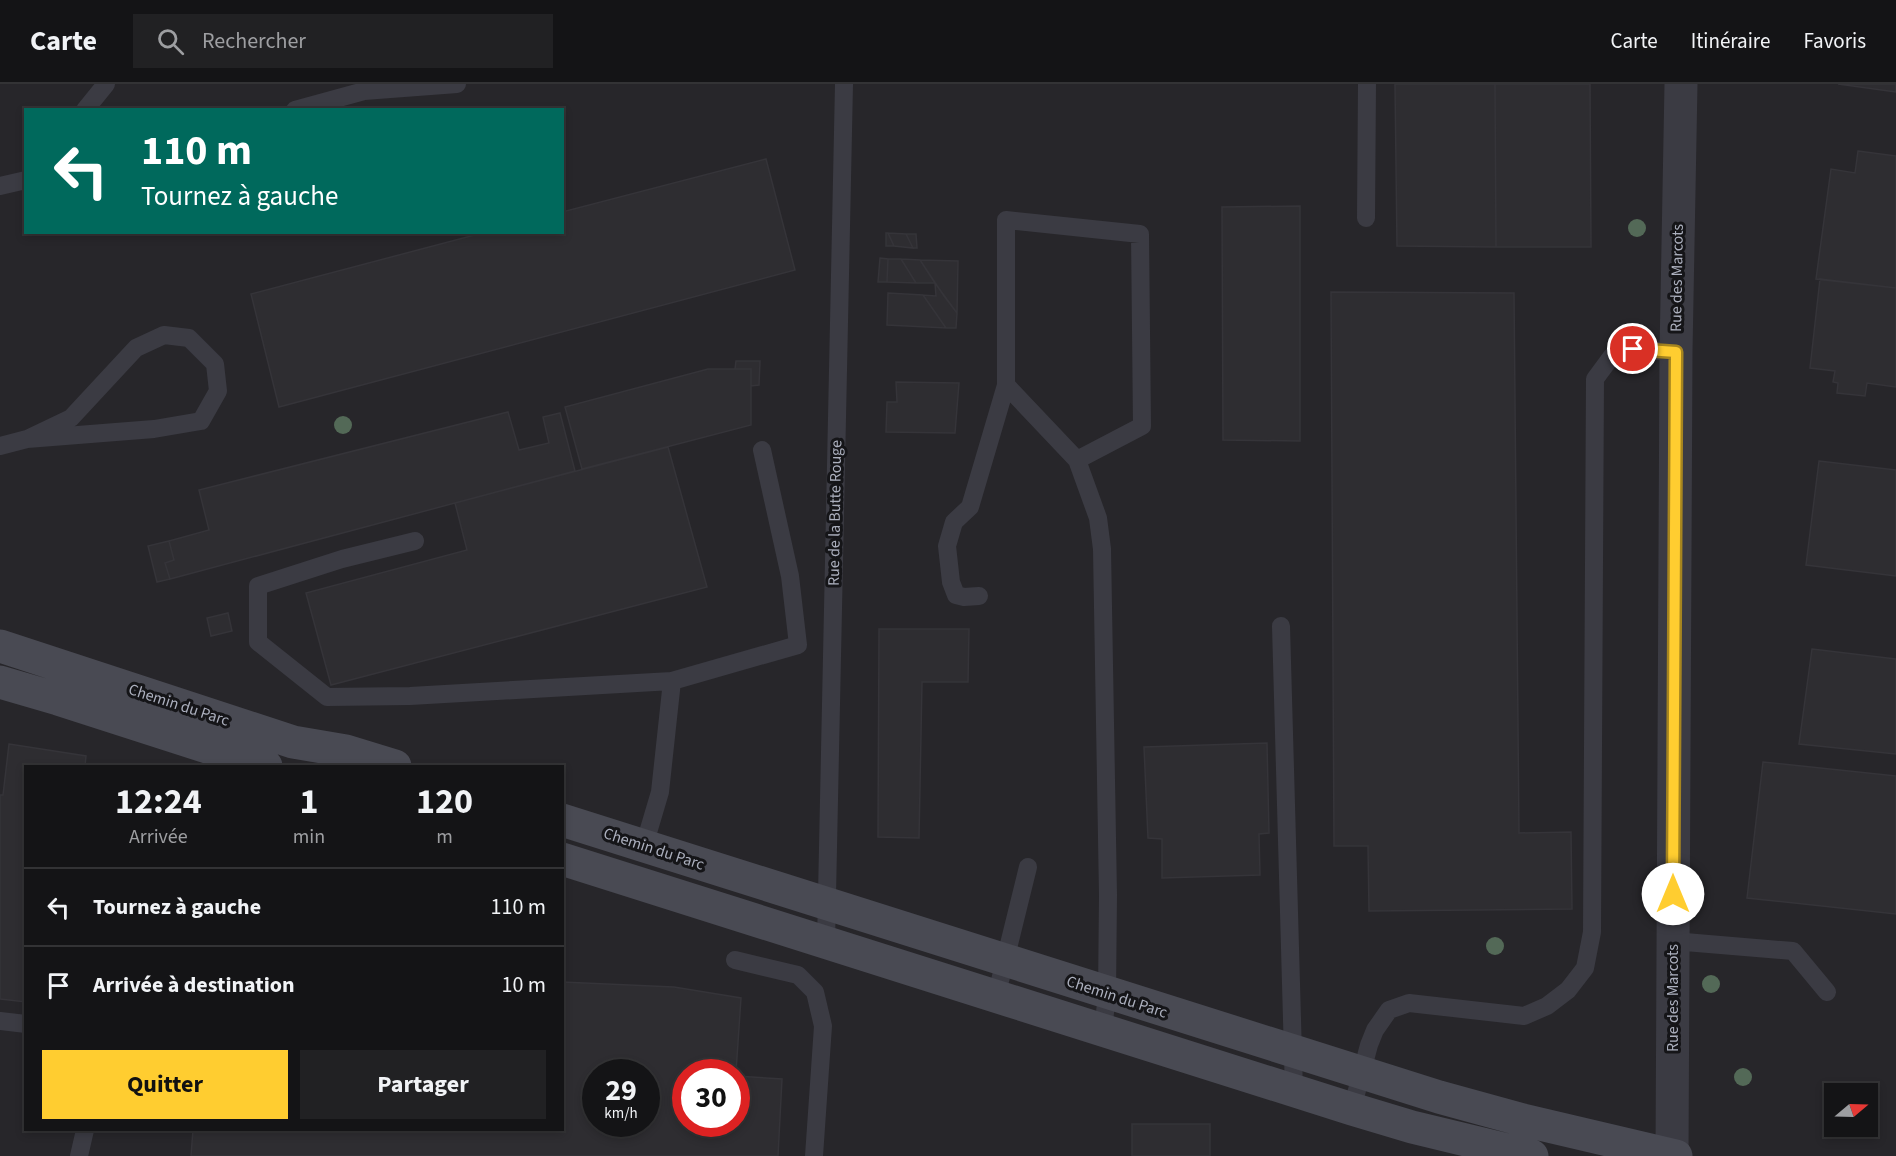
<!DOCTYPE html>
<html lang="fr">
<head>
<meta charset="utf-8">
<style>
  body { margin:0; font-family:"Source Sans 3",sans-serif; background:#212123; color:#f1f3f6; height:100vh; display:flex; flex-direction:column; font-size:22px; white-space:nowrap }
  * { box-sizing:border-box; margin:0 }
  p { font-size:20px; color:#9d9ea1 }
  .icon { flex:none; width:33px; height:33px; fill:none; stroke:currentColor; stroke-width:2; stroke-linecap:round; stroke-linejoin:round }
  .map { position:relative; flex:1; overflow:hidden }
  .drawer { position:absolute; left:24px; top:681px; width:540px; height:366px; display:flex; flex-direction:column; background:#141416; border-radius:0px; box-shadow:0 3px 9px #0003,0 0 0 2px #333335 }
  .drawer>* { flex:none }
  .guide { position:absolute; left:24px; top:24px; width:540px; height:126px; border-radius:0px; box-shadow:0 3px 9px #0003,0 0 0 2px #333335; background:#00695c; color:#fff; overflow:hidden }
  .needle { width:39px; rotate:71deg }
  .fabs { position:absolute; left:1824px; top:999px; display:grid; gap:12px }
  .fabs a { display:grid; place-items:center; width:54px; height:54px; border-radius:0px; background:#141416; box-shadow:0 3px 9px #0003,0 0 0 2px #333335; font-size:30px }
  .speed { position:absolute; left:582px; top:975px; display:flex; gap:12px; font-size:30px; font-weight:700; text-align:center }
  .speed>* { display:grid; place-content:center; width:78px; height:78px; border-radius:50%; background:#141416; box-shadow:0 3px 9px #0003,0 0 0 2px #333335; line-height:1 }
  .speed small { font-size:15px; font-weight:400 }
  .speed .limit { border:9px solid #d22; background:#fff; color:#111 }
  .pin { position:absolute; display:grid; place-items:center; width:51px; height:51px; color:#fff; margin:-26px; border:3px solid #fff; border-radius:50%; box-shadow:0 2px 6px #0007 }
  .me { position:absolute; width:66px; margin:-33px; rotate:0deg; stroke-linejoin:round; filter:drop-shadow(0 0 4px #0008) }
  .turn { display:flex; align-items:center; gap:21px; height:126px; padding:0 18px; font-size:27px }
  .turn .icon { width:78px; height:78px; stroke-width:2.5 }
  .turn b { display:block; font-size:42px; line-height:51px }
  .eta { display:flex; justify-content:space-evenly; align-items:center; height:102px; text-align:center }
  .eta b { font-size:36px; font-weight:700; line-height:42px }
  .action { display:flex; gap:12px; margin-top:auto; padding:12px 18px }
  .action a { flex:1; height:69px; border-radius:0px; background:#ffcd30; color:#111; font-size:24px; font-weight:700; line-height:69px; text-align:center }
  .action a+a { background:#212123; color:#f1f3f6 }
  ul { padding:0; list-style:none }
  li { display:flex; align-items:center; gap:18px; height:78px; padding:0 18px; border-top:2px solid #333335 }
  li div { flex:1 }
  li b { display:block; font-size:22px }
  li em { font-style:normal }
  header { display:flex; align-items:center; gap:36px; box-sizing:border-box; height:84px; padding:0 30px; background:#141416; border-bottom:2px solid #333335 }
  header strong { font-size:28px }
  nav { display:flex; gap:33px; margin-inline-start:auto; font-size:21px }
  .search { width:420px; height:54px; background:#212123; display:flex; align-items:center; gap:15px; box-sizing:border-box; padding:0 21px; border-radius:0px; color:#9d9ea1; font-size:22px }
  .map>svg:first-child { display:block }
  .built { fill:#27262a; fill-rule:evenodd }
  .building { fill:#2e2d31; stroke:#353439; stroke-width:1.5; fill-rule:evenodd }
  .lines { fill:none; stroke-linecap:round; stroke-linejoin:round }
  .service { stroke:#3b3b43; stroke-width:18 }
  .minor { stroke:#3b3b43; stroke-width:33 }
  .secondary { stroke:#494a53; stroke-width:33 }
  .tree { fill:#536957 }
  .route-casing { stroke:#a6851f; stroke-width:15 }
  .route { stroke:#ffcd30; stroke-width:10 }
  .labels { text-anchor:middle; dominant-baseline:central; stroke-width:6; stroke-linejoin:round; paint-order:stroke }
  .street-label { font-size:16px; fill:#acb0be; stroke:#151518 }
</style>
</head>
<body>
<header>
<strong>Carte</strong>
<div class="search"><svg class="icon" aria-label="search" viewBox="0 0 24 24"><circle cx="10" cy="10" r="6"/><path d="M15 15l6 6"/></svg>Rechercher</div>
<nav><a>Carte</a><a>Itinéraire</a><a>Favoris</a></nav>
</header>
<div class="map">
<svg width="1896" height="1072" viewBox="0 0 1896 1072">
  <rect width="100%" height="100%" fill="#1b1a1d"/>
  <!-- built -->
  <path class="built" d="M0,0H1896V1072H0ZM26,26H562V148H26ZM26,682H562V1046H26ZM596,988H646V1040H596ZM686,988H736V1040H686ZM1834,1010H1868V1042H1834Z"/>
  <!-- building -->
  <path class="building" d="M1395,0H1495L1496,163L1397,162Z
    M1495,0H1590L1591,163H1496Z
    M1838,0H1896V8Z
    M1858,67L1896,72V204L1816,195L1831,85L1855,89Z
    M766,75L795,186L279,323L251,210L486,148H562V128Z
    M1300,122V357L1223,356L1222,123Z
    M886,149H888L894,162H886Z
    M888,149L906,150L913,164L894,162Z
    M906,150H916L917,164H913Z
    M880,174L888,175L887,198H878Z
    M888,175H901L916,199L887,198Z
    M901,175L920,176L935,199H916Z
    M920,176L958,177L957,229L944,212Z
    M1820,195L1896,204V303L1867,299L1865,312L1837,309L1838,299L1833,298L1835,287L1810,284Z
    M935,199L957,229L956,244H946L923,211L936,212Z
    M1331,208L1514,209L1519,749L1571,748L1572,825L1369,827L1368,762H1334Z
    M888,209L923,211L946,244L887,241Z
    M736,277H760L759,301L751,302V285H735Z
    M708,285H751V341L582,385L565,323Z
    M896,298L959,299L955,349L886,348L887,318H897Z
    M508,328L519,366L549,359L543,333L560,329L575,387L170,495L165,479L174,476L169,457L209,446L199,406Z
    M668,363L707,503L331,601L306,509L467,466L455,419Z
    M1819,377L1896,386V492L1806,481Z
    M169,457L174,476L165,479L170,495L157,498L148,462Z
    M228,529L232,547L211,552L207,534Z
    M879,545H969L968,598H922L919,754L878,753Z
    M1812,565L1896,575V670L1799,660Z
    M1267,659L1269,749L1259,750L1260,791L1162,794V755L1148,754L1144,663Z
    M9,660L86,672L85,682H26V918L0,915V711H3Z
    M1763,678L1896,692V830L1747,814Z
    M562,898L674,903L741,914L736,988H686V1040H736V992L782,995L778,1072H191L193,1046H562ZM596,988H646V1040H596Z
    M1132,1040H1210V1072H1132Z"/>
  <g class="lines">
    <!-- service -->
    <path class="service" d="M85,26L106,0
      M295,26L364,7L457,0
      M0,102L26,96
      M1366,134L1367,0
      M0,362L27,355L154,345L201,337L218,307L215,280L189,254L164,251L136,264L71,334L27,355
      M1077,376L1142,342L1140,150L1006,136V301L1077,376L1098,434L1102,465L1108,811L1107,910L1103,947
      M415,457L342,475L258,502V558L327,613L410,612L672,597
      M979,512L964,513L956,511L951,498L947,462L954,438L970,423L1006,301
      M1281,542L1294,1007
      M644,762L660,708L672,597L798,561L790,492L762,366
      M1673,857L1793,867L1827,908
      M826,859L844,0
      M735,876L798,891L815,908L823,942L814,1072
      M996,913L1028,783
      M0,937L26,940
      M1352,1025L1369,961L1375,946L1389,926L1409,919L1524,932L1547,922L1568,906L1585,884L1592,848L1595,295L1612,272L1633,265L1676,268
      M79,1072L85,1046"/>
    <!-- minor -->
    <path class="minor" d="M1672,1072L1676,268L1681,0"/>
    <!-- secondary -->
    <path class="secondary" d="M0,562L293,658L346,667L395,682
      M0,598L58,615L266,682
      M562,736L1439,1013L1523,1036L1676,1072
      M562,775L1352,1025L1412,1043L1532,1072"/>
  </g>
  <!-- trees -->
  <g class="tree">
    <circle cx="1637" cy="144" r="9"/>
    <circle cx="343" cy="341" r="9"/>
    <circle cx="1495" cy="862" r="9"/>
    <circle cx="1711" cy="900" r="9"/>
    <circle cx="1743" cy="993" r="9"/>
  </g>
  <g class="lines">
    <defs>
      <path id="route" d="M1633,265L1676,268L1673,810"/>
    </defs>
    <!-- route casing -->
    <use href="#route" class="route-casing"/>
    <!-- route -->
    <use href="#route" class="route"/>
  </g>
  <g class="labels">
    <!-- street labels -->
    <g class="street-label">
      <text transform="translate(1677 194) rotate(-89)">Rue des Marcots</text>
      <text transform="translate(835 429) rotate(-89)">Rue de la Butte Rouge</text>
      <text transform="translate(179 621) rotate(18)">Chemin du Parc</text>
      <text transform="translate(654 765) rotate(18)">Chemin du Parc</text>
      <text transform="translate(1117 913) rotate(18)">Chemin du Parc</text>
      <text transform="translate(1673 914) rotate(-90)">Rue des Marcots</text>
    </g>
  </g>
</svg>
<div class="fabs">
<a><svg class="needle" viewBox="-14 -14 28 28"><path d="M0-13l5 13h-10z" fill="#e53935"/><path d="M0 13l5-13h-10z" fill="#9d9ea1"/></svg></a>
</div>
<div class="speed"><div>29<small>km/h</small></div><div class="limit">30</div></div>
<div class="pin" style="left:1633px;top:265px;background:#d93025"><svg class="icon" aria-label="arrive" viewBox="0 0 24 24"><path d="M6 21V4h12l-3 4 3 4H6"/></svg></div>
<svg class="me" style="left:1673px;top:810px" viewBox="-20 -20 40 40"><circle r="19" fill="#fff"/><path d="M0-13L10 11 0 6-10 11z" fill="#ffcd30"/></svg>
<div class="guide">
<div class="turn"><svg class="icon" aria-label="left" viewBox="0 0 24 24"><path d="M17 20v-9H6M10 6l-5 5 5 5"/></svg><div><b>110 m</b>Tournez à gauche</div></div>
</div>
<section class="drawer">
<div class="eta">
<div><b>12:24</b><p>Arrivée</p></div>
<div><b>1</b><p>min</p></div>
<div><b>120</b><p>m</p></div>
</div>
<ul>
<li><svg class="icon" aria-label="left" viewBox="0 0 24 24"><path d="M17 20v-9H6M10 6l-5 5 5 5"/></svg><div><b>Tournez à gauche</b></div><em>110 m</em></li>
<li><svg class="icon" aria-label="arrive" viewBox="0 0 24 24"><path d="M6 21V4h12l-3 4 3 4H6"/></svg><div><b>Arrivée à destination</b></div><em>10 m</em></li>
</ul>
<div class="action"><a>Quitter</a><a>Partager</a></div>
</section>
</div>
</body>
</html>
